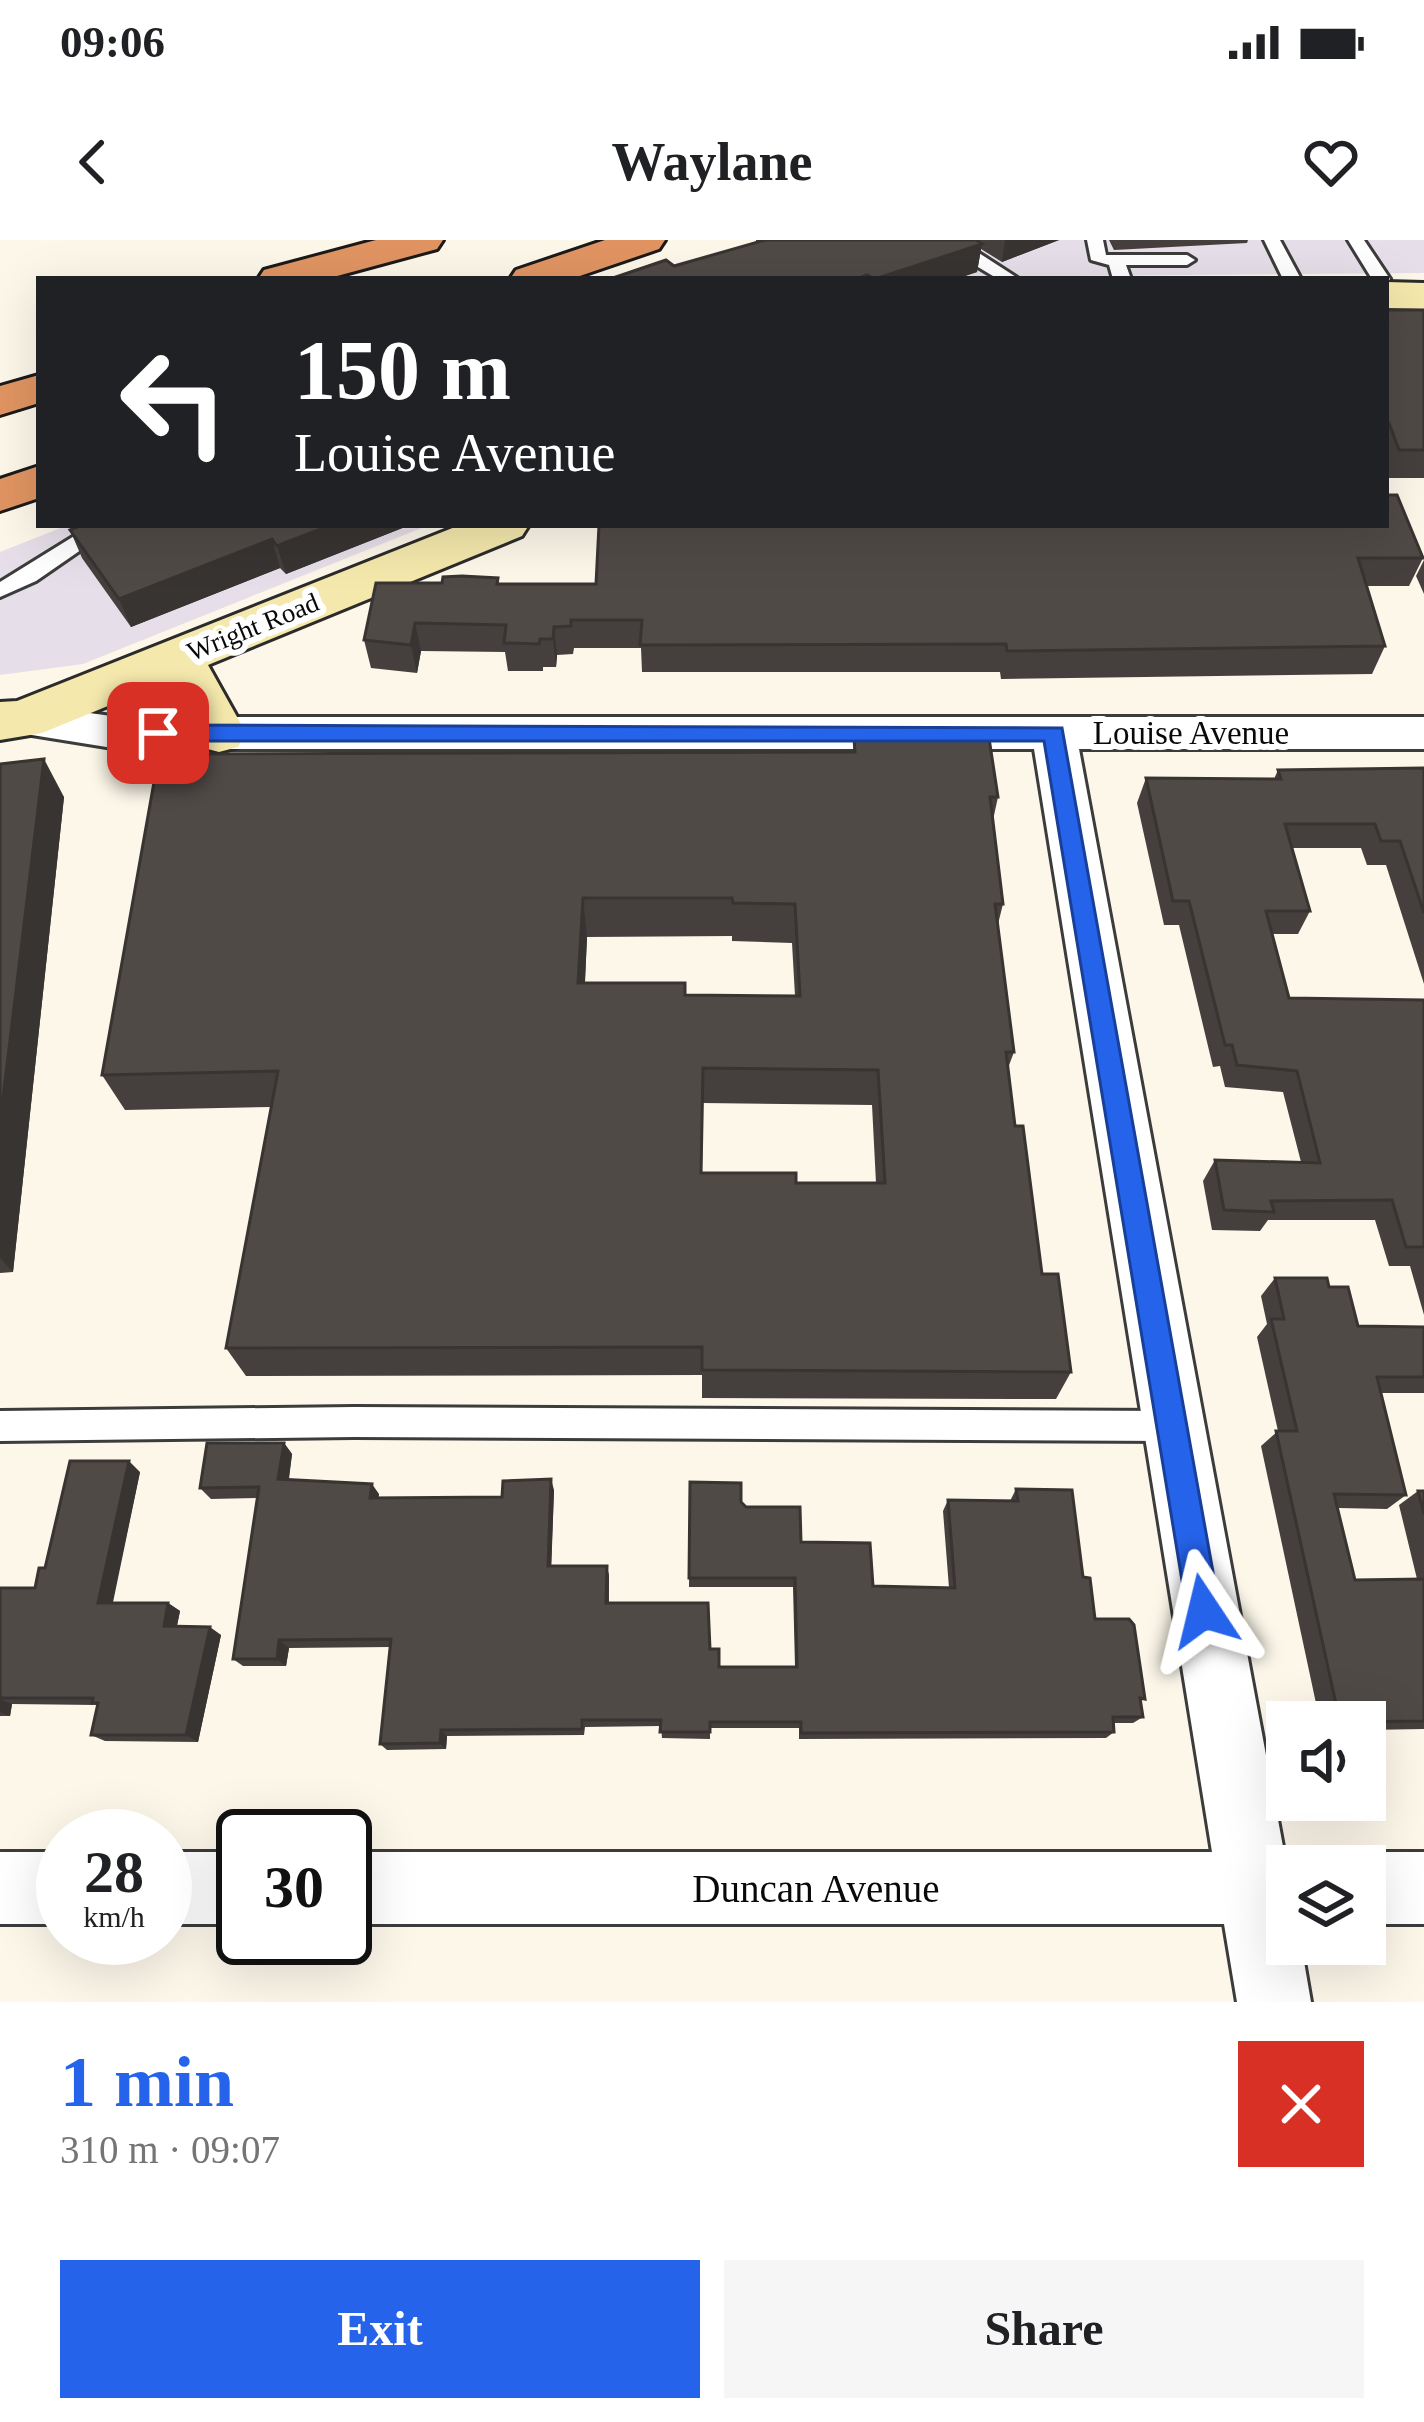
<!DOCTYPE html>
<html lang="en">
<head>
<meta charset="utf-8">
<style>
  body { margin:0; font-family:"Times New Roman",serif; background:#f6f6f6; color:#202124; height:100vh; display:flex; flex-direction:column; font-size:45px; white-space:nowrap }
  * { box-sizing:border-box; margin:0 }
  p { font-size:39px; color:#757577 }
  .icon { flex:none; width:66px; height:66px; fill:none; stroke:currentColor; stroke-width:2; stroke-linecap:round; stroke-linejoin:round }
  .map { position:relative; height:1762px; overflow:hidden }
  .drawer { display:flex; flex-direction:column; background:#fff; flex:1 }
  .drawer>* { flex:none }
  .guide { position:absolute; left:36px; top:36px; width:1353px; height:252px; border-radius:0px; box-shadow:0 12px 48px #0002; background:#202124; color:#fff; overflow:hidden }
  .fabs { position:absolute; left:1266px; top:1461px; display:grid; gap:24px }
  .fabs a { display:grid; place-items:center; width:120px; height:120px; border-radius:0px; background:#fff; box-shadow:0 12px 48px #0002; font-size:60px }
  .speed { position:absolute; left:36px; top:1569px; display:flex; gap:24px; font-size:60px; font-weight:700; text-align:center }
  .speed>* { display:grid; place-content:center; width:156px; height:156px; border-radius:50%; background:#fff; box-shadow:0 12px 48px #0002; line-height:1 }
  .speed small { font-size:30px; font-weight:400 }
  .speed .limit { border:6px solid #111; border-radius:18px; background:#fff; color:#111 }
  .pin { position:absolute; display:grid; place-items:center; width:102px; height:102px; color:#fff; margin:-51px; border-radius:24px; box-shadow:0 6px 18px #0006 }
  .me { position:absolute; width:132px; margin:-66px; rotate:350deg; stroke-linejoin:round; filter:drop-shadow(0 0 9px #0008) }
  .turn { display:flex; align-items:center; gap:42px; height:252px; padding:0 60px; font-size:54px }
  .turn .icon { width:156px; height:156px; stroke-width:2.5 }
  .turn b { display:block; font-size:84px; line-height:102px }
  .round { display:grid; place-items:center; flex:none; width:126px; height:126px; border-radius:0px; background:#f6f6f6 }
  .headline { display:flex; align-items:center; justify-content:space-between; height:204px; padding:0 60px }
  h1 { font-size:72px; font-weight:800; line-height:90px; color:#2563eb }
  .primary-button { display:flex; gap:24px; margin-top:auto; padding:24px 60px }
  .primary-button a { flex:1; height:138px; border-radius:0px; background:#2563eb; color:#fff; font-size:48px; font-weight:800; line-height:138px; text-align:center }
  .primary-button a+a { background:#f6f6f6; color:#202124 }
  .status { display:flex; justify-content:space-between; align-items:center; height:84px; padding:0 60px; background:#fff; direction:ltr }
  .status svg { height:33px; fill:currentColor }
  header { display:flex; justify-content:space-between; align-items:center; height:156px; padding:0 60px; background:#fff; font-size:54px; font-weight:800 }
  .map>svg:first-child { display:block }
  .industrial { fill:#e6dee8 }
  .lines { fill:none; stroke-linecap:round; stroke-linejoin:round }
  .lane-casing { stroke:#3c3c3c; stroke-width:6 }
  .street-casing { stroke:#3c3c3c; stroke-width:6 }
  .secondary-casing { stroke:#2b2b2b; stroke-width:6 }
  .highway-casing { stroke:#1a1a1a; stroke-width:6 }
  .lane { fill:#fff; fill-rule:evenodd }
  .street { fill:#fff; fill-rule:evenodd }
  .secondary { fill:#f4e8ac; fill-rule:evenodd }
  .highway { fill:#e19462; fill-rule:evenodd }
  .wall { fill:#45403d; fill-rule:evenodd }
  .shaded-wall { fill:#383432 }
  .building { fill:#504a47; stroke:#383432; stroke-width:3; fill-rule:evenodd }
  .route { fill:#2563eb; stroke:#184099; stroke-width:3 }
  .labels { text-anchor:middle; dominant-baseline:central; stroke-width:12; stroke-linejoin:round; paint-order:stroke }
  .far-street-label { font-size:27px; fill:#090909; stroke:#fff }
  .street-label { font-size:33px; fill:#090909; stroke:#fff }
  .near-street-label { font-size:39px; fill:#090909; stroke:#fff }
</style>
</head>
<body>
<div class="status"><b>09:06</b><svg viewBox="0 0 49 12"><path d="M0 12V9h3v3zM5 12V6h3v6zM10 12V3h3v9zM15 12V0h3v12zM26 1h20v11H26zM47 4h2v5h-2z"/></svg></div>
<header><svg class="icon" aria-label="back" viewBox="0 0 24 24"><path d="M15 5l-7 7 7 7"/></svg>Waylane<svg class="icon" aria-label="heart" viewBox="0 0 24 24"><path d="M12 20l-8-8c-3-5 5-10 8-4 3-6 11-1 8 4z"/></svg></header>
<div class="map">
<svg width="1424" height="1762" viewBox="0 0 1424 1762">
  <rect width="100%" height="100%" fill="#fcf7e9"/>
  <!-- industrial -->
  <path class="industrial" d="M806,0H1424V33L727,39Z
    M68,285H429L83,424L0,435V312Z"/>
  <g class="lines">
    <defs>
      <path id="lane" d="M1087,0H1103L1106,15H1187L1195,20L1187,25H1126L1131,39H1113L1109,25L1091,20Z
        M1264,0H1280L1301,39H1283Z
        M1348,0H1364L1390,39L1387,43L1372,39Z
        M953,4H965L1019,39H998L953,12Z
        M92,285H117L36,341L0,357V342Z
        M354,1167L1171,1171L1182,1176L1186,1186L1182,1196L1171,1201L354,1197L0,1201V1171Z"/>
      <path id="street" d="M23,464L119,477H1424V509H1079L1284,1612L1312,1626H1287V1704H1301L1311,1762H1237L1224,1684H345V1612H1212L1034,509H119L7,491L1,480L7,469Z
        M0,1612H63V1684H0Z
        M165,1612H243V1684H165Z
        M1365,1612H1424V1684H1365V1626H1338Z"/>
      <path id="secondary" d="M1386,42L1424,43V69L1386,68Z
        M460,285H529L522,296L208,425L246,493L238,507L219,512L200,507L164,443L42,493L0,500V462L17,461Z"/>
      <path id="highway" d="M376,0H443L437,9L326,39H258L264,30Z
        M605,0H665L659,9L571,39H510L516,30Z
        M39,135V163L0,175V146Z
        M39,226V258L0,271V239Z"/>
    </defs>
    <!-- lane casing -->
    <use href="#lane" class="lane-casing"/>
    <!-- street casing -->
    <use href="#street" class="street-casing"/>
    <!-- secondary casing -->
    <use href="#secondary" class="secondary-casing"/>
    <!-- highway casing -->
    <use href="#highway" class="highway-casing"/>
    <!-- lane -->
    <use href="#lane" class="lane"/>
    <!-- street -->
    <use href="#street" class="street"/>
    <!-- secondary -->
    <use href="#secondary" class="secondary"/>
    <!-- highway -->
    <use href="#highway" class="highway"/>
  </g>
  <!-- wall -->
  <path class="wall" d="M756,0H1059L1002,22L981,9L977,32L956,39H610L674,26L756,3Z
    M1109,0H1248L1247,3L1114,10Z
    M1386,70H1424V238H1387L1386,236Z
    M410,285L286,334L280,328L131,387L82,318L70,290Z
    M599,285L1423,318L1409,346H1367L1385,406L1372,434L1001,439L1000,432H642L641,408H574L573,414L557,415L556,427H543V431H508L505,412L421,411L417,433L371,428L364,400L442,343L498,338L499,344H596Z
    M1424,320V354L1416,336Z
    M854,499L998,557L993,580L1003,664L998,684L1014,812L1008,828L1015,886L1042,1034L1071,1132L1056,1159L702,1158V1135L246,1136L226,1108L271,867L125,870L102,835L853,512ZM732,696V701L792,703L795,756L685,755L585,743L587,697ZM703,863L872,865L876,943H796L702,933Z
    M0,524L64,557L13,1032L0,1033Z
    M1424,528V744L1386,625H1367L1361,608H1292L1310,671L1298,694H1272L1289,758L1424,760V1075L1410,1026H1389L1375,980H1268L1260,991L1212,990L1203,941L1215,920L1301,922L1283,852L1225,847L1220,826L1213,827L1179,685H1164L1137,563L1146,538L1274,539L1278,530Z
    M1275,1038L1329,1047L1358,1086L1424,1087V1153H1381L1406,1255L1387,1269L1338,1268L1355,1340L1417,1339L1399,1265L1418,1251H1424V1489L1365,1490V1482H1320L1261,1206L1278,1191L1257,1097L1267,1084L1261,1056Z
    M284,1203L292,1214L289,1239L379,1254L378,1258L502,1257L554,1250L551,1326H607L609,1336V1363L710,1409L719,1427H795L793,1347H689L690,1242L741,1262L746,1267L873,1346L949,1348L943,1271L948,1260L1010,1261L1016,1249L1083,1337L1095,1379L1145,1459L1141,1461L1143,1477L1133,1483H1114V1492L1106,1498L799,1499V1488H710V1499L662,1498L661,1486L585,1487L584,1495L447,1496L446,1509L387,1510L380,1504L390,1407L289,1408L286,1426H243L233,1419L257,1258L211,1259L200,1248Z
    M140,1232L112,1363H168L180,1371L177,1386L221,1395L198,1502L105,1501L91,1495L97,1466L96,1465L12,1464L10,1476H0V1348H35L45,1328Z"/>
  <!-- shaded-wall -->
  <path class="shaded-wall" d="M1005,0H1059L1002,22Z
    M982,4L977,32L956,39H875Z
    M331,285H410L286,334L277,306Z
    M272,299L280,328L131,387L119,359Z
    M415,383L421,411L417,433L411,405Z
    M554,387L557,415L556,427L553,399Z
    M44,519L64,557L13,1032L0,1018V883Z
    M583,658L587,697L583,780L578,743Z
    M284,1203L292,1214L287,1250L278,1239Z
    M129,1221L140,1232L111,1372L98,1363Z
    M551,1239L554,1250L551,1335L548,1326Z
    M372,1244L379,1254L377,1268L370,1258Z
    M607,1326L609,1336L608,1371L606,1363Z
    M168,1363L180,1371L175,1394L164,1386Z
    M210,1387L221,1395L198,1502L186,1495Z
    M279,1400L289,1408L286,1426L277,1419Z
    M0,1459L12,1464L10,1476L0,1472Z
    M441,1490L447,1496L446,1509L440,1503Z"/>
  <!-- building -->
  <path class="building" d="M765,0H976L982,4L875,39L867,35L857,39H610L666,20L674,26Z
    M1386,70H1424V210H1399L1389,183H1386Z
    M1386,255H1397L1423,318H1358L1385,406L1007,411L1006,404L640,405L642,380H571V386L554,387L553,399H540L539,404L504,403L506,385L415,383L411,405L364,400L376,343H442L443,337L462,336L498,338L497,344H596L599,285H1386Z
    M82,285H331L277,306L272,299L119,359L70,290Z
    M989,498L998,557H990L1003,664H995L1014,812H1006L1015,886H1023L1042,1034H1058L1071,1132L702,1130V1107L226,1108L278,831L102,835L159,514L855,512L854,499ZM583,658H732L733,663L795,664L800,756L685,755V743H578ZM703,828L878,830L885,943H796V933H701Z
    M44,519L0,883V524Z
    M1424,528V673L1400,601H1381L1375,584H1285L1310,671H1266L1289,758L1424,760V1007H1406L1392,960L1271,961L1274,972L1224,970L1215,920L1320,923L1297,831L1237,825L1232,805H1225L1189,661H1173L1146,538L1281,539L1278,530Z
    M1275,1038H1327L1329,1047H1348L1358,1086L1424,1087V1137H1377L1406,1255L1334,1254L1355,1340L1424,1339V1481L1340,1482L1276,1191H1297L1271,1079H1284Z
    M207,1203H284L278,1239L372,1244L370,1258L502,1257L503,1241L551,1239L548,1326H607L606,1363H708L710,1409H719V1427H797L795,1338H689L690,1242L741,1243V1262L746,1267H800L801,1302L870,1303L873,1346L955,1348L948,1260L1018,1261L1016,1249L1072,1250L1083,1337L1090,1338L1095,1379H1129L1134,1385L1145,1459L1140,1458L1143,1477H1113L1114,1492L801,1493V1482H710V1492H660L661,1480H582V1489L441,1490L440,1503L380,1504L391,1399L279,1400L277,1419H233L259,1247L200,1248Z
    M70,1221H129L98,1363H168L164,1386L210,1387L186,1495H91L98,1463H92L93,1458H0V1348H35L39,1328H45Z
    M1418,1251H1424V1274Z"/>
  <!-- route -->
  <path class="route" d="M158,485L1062,488L1220,1371L1216,1383L1204,1388L1192,1383L1187,1371L1044,501H158L147,493Z"/>
  <g class="labels">
    <!-- far-street labels -->
    <g class="far-street-label">
      <text transform="translate(253 387) rotate(-22)">Wright Road</text>
    </g>
    <!-- street labels -->
    <g class="street-label">
      <text x="1191" y="493">Louise Avenue</text>
    </g>
    <!-- near-street labels -->
    <g class="near-street-label">
      <text x="816" y="1648">Duncan Avenue</text>
    </g>
  </g>
</svg>
<div class="fabs">
<a><svg class="icon" aria-label="sound" viewBox="0 0 24 24"><path d="M4 9h4l5-4v14l-5-4H4zM17 9q2 3 0 6"/></svg></a>
<a><svg class="icon" aria-label="layers" viewBox="0 0 24 24"><path d="M12 4l9 5-9 5-9-5zM3 14l9 5 9-5"/></svg></a>
</div>
<div class="speed"><div>28<small>km/h</small></div><div class="limit">30</div></div>
<div class="pin" style="left:158px;top:493px;background:#d93025"><svg class="icon" aria-label="arrive" viewBox="0 0 24 24"><path d="M6 21V4h12l-3 4 3 4H6"/></svg></div>
<svg class="me" style="left:1204px;top:1371px" viewBox="-20 -20 40 40"><path d="M0-17L14 15 0 8-14 15z" fill="#2563eb" stroke="#fff" stroke-width="4"/></svg>
<div class="guide">
<div class="turn"><svg class="icon" aria-label="left" viewBox="0 0 24 24"><path d="M17 20v-9H6M10 6l-5 5 5 5"/></svg><div><b>150 m</b>Louise Avenue</div></div>
</div>
</div>
<section class="drawer">
<div class="headline"><div><h1>1 min</h1><p>310 m · 09:07</p></div><a class="round" style="background:#d93025;color:#fff"><svg class="icon" aria-label="close" viewBox="0 0 24 24"><path d="M6 6l12 12M18 6L6 18"/></svg></a></div>
<div class="primary-button"><a>Exit</a><a>Share</a></div>
</section>
</body>
</html>
